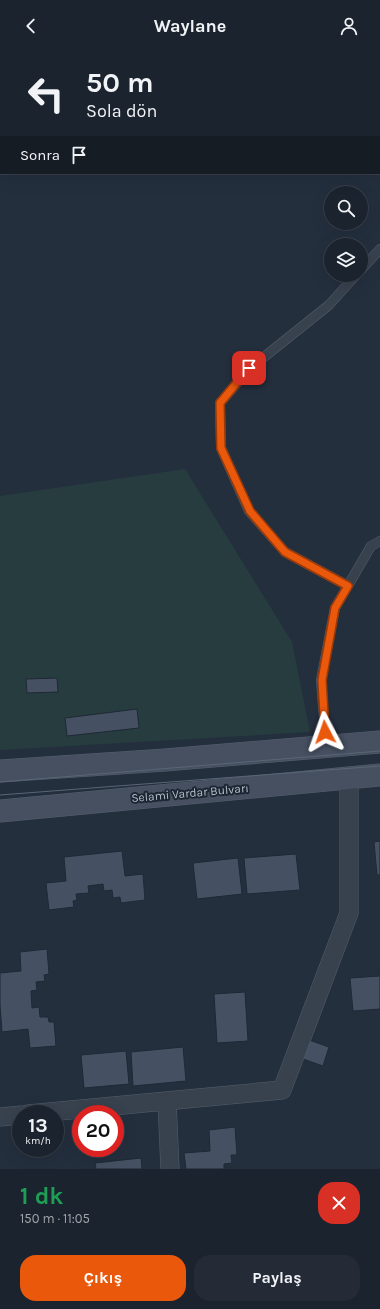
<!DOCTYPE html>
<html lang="tr">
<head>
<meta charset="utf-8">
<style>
  body { margin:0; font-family:Karla,sans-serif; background:#242b36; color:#f1f3f6; height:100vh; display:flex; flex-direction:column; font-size:15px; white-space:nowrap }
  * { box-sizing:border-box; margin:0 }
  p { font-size:13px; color:#a0a4aa }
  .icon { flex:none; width:22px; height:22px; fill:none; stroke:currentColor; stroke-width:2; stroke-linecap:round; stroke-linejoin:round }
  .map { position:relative; height:1117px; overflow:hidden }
  .drawer { display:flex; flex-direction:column; background:#1b232e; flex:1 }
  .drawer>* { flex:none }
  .guide { position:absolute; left:0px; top:0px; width:380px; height:122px; box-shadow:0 4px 16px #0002,0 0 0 1px #39404a; background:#1b232e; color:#f1f3f6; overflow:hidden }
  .tools { position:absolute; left:324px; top:134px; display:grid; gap:8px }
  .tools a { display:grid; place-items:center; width:44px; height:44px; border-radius:50%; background:#1b232e; box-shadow:0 4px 16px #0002,0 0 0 1px #39404a; font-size:20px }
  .speed { position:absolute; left:12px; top:1053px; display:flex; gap:8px; font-size:20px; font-weight:700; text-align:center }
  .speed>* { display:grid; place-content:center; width:52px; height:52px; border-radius:50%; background:#1b232e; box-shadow:0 4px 16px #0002,0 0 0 1px #39404a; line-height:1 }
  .speed small { font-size:10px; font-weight:400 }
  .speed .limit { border:6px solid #d22; background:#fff; color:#111 }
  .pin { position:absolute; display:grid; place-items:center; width:34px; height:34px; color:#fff; margin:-17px; border-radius:8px; box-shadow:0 2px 6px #0006 }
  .me { position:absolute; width:44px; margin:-22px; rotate:356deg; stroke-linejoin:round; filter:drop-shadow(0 0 3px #0008) }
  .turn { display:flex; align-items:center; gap:14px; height:84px; padding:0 20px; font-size:18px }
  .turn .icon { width:52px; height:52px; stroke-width:2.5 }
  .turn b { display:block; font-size:28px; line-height:34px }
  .then { display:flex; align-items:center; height:38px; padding:0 20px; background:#0003; gap:8px; font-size:15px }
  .round { display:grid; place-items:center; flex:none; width:42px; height:42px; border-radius:16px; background:#242b36 }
  .overview { display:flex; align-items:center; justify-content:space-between; height:68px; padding:0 20px }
  h1 { font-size:24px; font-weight:700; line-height:30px; color:#1e9e55 }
  .action { display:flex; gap:8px; margin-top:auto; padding:8px 20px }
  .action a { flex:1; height:46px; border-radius:16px; background:#ea580c; color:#fff; font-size:16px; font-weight:700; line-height:46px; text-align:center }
  .action a+a { background:#242b36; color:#f1f3f6 }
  header { display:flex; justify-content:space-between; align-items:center; height:52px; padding:0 20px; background:#1b232e; font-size:18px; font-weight:700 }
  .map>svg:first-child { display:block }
  .green { fill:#263c3f }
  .building { fill:#455162; stroke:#1f2835 }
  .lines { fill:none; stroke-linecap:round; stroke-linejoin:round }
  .lane-casing { stroke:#565f6c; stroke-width:10 }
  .street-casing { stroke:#565f6c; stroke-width:19 }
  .secondary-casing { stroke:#565f6c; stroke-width:23 }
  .lane { stroke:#38414e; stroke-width:9 }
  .street { stroke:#38414e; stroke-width:18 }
  .secondary { stroke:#465061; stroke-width:22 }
  .tram { stroke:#5a6575; stroke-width:1 }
  .route-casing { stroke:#983908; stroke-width:10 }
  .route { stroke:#ea580c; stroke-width:7 }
  .labels { text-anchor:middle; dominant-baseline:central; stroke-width:4; stroke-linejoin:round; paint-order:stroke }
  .street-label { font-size:12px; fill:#b4bcc9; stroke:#1d2633 }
</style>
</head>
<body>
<header><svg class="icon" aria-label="back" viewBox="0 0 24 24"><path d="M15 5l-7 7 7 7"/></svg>Waylane<svg class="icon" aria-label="person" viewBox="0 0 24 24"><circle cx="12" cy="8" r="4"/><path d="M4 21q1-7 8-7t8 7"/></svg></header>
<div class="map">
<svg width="380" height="1117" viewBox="0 0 380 1117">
  <rect width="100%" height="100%" fill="#242f3e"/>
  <!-- green -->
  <path class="green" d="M185,417L292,590L310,680L0,698V444Z"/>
  <!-- building -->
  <path class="building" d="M57,626L58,640L27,641L26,627Z
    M137,657L139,676L67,684L65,666Z
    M380,789V823H377L374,790Z
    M122,799L125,824L143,822L145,848L121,851L120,845L113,846L112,838L104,839L103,832L88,834L89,841L76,842L77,848L73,849L74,855L49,858L46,831L66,829L64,805Z
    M296,802L300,838L247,842L244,806Z
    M238,806L242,842L197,847L193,811Z
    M47,897L49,922L44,923L45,929L36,930L37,938L31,939L32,956L39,955L40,965H48L49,970H54L56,994L30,996L28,977L2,980L0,953V921L21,919L20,900Z
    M380,924V957L353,959L350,926Z
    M245,940L248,989L217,991L214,942Z
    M309,988L329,995L323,1014L303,1007Z
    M183,995L186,1029L133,1034L131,1000Z
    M126,999L129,1032L84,1036L81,1003Z
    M235,1075L237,1103H231L232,1111L224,1112V1117H186L184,1101L210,1099L209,1078Z
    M141,1106L142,1117H96L95,1111Z"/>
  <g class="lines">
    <defs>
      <path id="lane" d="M361,218L380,197
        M348,534L285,500L249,459L221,396L220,351L249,317L329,253L356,223
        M333,693L325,679L321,628L335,556L371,494L380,489"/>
      <path id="street" d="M167,1049L170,1117
        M28,1062L282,1038L349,861V726
        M0,1065L21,1063"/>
      <path id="secondary" d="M0,719L165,708L380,690
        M0,759L380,723"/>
    </defs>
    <!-- lane casing -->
    <use href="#lane" class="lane-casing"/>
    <!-- street casing -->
    <use href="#street" class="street-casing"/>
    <!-- secondary casing -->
    <use href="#secondary" class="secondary-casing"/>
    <!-- lane -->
    <use href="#lane" class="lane"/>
    <!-- street -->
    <use href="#street" class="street"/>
    <!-- secondary -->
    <use href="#secondary" class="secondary"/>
    <!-- tram -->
    <path class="tram" d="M0,730L380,699
      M0,743L380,714"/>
  </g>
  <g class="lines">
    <defs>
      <path id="route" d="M249,316L220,351L221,396L250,459L285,500L348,534L335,556L322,628L325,680"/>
    </defs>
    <!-- route casing -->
    <use href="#route" class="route-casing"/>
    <!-- route -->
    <use href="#route" class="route"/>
  </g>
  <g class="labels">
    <!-- street labels -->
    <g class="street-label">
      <text transform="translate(190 741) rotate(-5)">Selami Vardar Bulvarı</text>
    </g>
  </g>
</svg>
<div class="tools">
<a><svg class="icon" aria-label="search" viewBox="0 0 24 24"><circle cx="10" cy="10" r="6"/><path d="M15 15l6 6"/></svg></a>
<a><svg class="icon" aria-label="layers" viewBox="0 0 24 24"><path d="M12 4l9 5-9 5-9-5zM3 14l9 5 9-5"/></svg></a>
</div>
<div class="speed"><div>13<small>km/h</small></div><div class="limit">20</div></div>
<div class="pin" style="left:249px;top:316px;background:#d93025"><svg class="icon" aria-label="arrive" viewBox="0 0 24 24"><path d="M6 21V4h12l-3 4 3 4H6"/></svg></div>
<svg class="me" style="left:325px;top:680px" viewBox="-20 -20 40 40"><path d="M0-17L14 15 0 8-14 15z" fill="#ea580c" stroke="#fff" stroke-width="4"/></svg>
<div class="guide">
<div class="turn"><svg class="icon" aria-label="left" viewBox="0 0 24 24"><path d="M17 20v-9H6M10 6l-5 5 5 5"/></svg><div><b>50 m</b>Sola dön</div></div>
<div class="then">Sonra<svg class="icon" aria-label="arrive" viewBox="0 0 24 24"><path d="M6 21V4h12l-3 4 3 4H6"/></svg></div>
</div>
</div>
<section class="drawer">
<div class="overview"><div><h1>1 dk</h1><p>150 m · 11:05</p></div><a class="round" style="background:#d93025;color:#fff"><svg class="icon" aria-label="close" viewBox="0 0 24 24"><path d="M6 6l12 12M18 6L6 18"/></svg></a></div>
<div class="action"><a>Çıkış</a><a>Paylaş</a></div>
</section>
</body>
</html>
